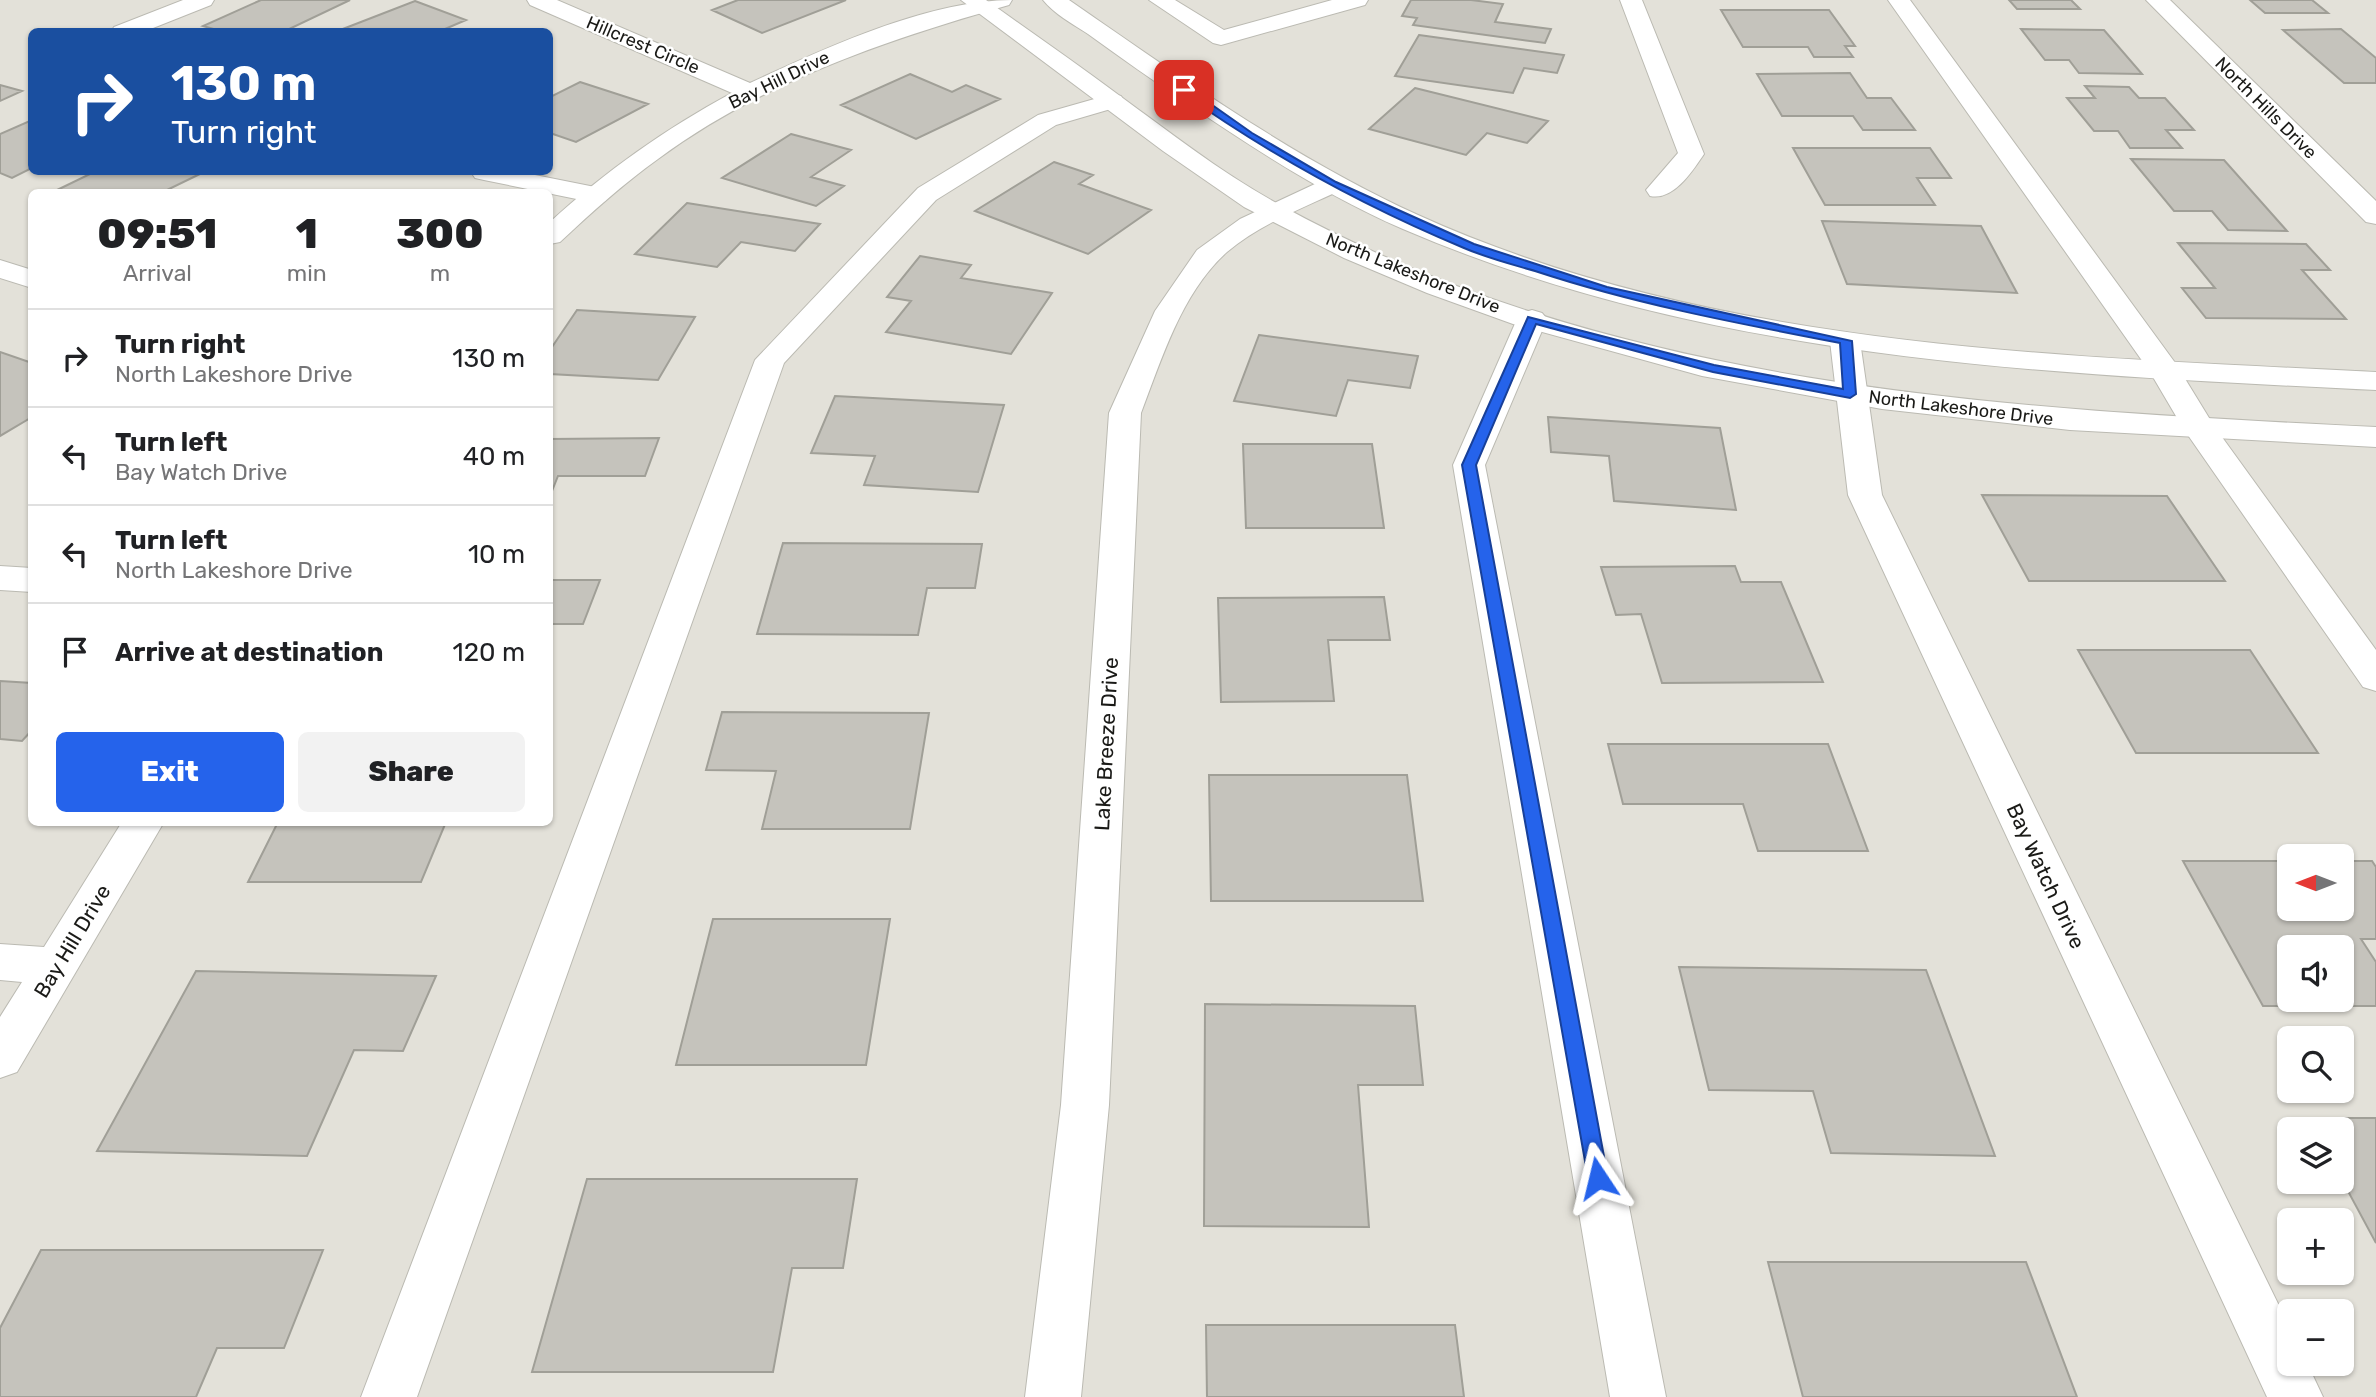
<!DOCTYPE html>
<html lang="en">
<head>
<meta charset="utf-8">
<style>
  body { margin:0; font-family:Rubik,sans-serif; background:#f2f2f2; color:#202124; height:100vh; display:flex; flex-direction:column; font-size:26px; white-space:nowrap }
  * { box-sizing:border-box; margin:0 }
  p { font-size:23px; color:#757577 }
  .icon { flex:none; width:38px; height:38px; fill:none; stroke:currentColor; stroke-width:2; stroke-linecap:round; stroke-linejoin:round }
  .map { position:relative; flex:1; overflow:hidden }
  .drawer { position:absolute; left:28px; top:189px; width:525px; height:637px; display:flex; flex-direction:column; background:#fff; border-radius:10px; box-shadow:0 2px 5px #0004 }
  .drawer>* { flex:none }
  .banner { position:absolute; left:28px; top:28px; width:525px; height:147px; border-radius:10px; box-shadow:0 2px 5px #0004; background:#1a4fa0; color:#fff; overflow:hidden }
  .needle { width:46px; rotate:270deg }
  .tools { position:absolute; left:2277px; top:844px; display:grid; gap:14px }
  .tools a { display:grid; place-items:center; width:77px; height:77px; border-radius:10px; background:#fff; box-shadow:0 2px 5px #0004; font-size:35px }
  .pin { position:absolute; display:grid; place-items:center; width:60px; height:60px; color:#fff; margin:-30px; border-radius:14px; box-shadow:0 4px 10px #0006 }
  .me { position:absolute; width:77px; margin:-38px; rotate:350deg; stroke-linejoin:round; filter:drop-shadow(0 0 5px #0008) }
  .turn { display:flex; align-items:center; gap:24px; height:147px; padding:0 28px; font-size:32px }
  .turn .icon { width:91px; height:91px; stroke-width:2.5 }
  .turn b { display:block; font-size:49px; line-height:60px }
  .eta { display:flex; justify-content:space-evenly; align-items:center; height:119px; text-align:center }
  .eta b { font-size:42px; font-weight:800; line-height:49px }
  .cta { display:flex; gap:14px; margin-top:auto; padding:14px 28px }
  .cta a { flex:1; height:80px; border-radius:10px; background:#2563eb; color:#fff; font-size:28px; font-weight:800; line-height:80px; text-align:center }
  .cta a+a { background:#f2f2f2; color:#202124 }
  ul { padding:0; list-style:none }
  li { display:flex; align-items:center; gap:21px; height:98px; padding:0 28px; border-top:2px solid #e0e0e0 }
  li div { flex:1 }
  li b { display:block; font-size:26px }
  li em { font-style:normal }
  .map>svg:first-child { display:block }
  .building { fill:#c5c3bc; stroke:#a09f97; stroke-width:2; fill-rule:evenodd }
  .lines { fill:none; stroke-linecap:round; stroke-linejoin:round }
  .service-casing { stroke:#bbbab2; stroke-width:2 }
  .minor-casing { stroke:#bbbab2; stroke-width:2 }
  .secondary-casing { stroke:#bbbab2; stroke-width:2 }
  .service { fill:#fff; fill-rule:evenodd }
  .minor { fill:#fff; fill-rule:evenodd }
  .secondary { fill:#fff; fill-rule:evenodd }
  .route { fill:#2563eb; stroke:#184099; stroke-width:2 }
  .labels { text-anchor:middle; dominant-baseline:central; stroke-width:5; stroke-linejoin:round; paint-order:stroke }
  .far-street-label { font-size:18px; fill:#1a1a17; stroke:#fff }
  .street-label { font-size:21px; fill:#1a1a17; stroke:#fff }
</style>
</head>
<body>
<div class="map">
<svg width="2376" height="1397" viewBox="0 0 2376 1397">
  <rect width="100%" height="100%" fill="#e3e1d9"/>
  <!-- building -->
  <path class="building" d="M261,0H350L283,32H224L203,26Z
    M738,0H846L762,33L712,10Z
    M1411,0H1471L1503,4L1495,22L1551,29L1545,43L1413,25L1417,18L1402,16Z
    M2009,0H2071L2080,9H2017Z
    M2250,0H2312L2328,13H2265Z
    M415,1L466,20L438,32H335Z
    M1721,10H1829L1855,46H1845L1853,57H1814L1808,47H1743Z
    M2021,29L2104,30L2142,74L2079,73L2069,60H2045Z
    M2341,29L2376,58V83H2344L2283,30Z
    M1419,35L1564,55L1557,73L1524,68L1513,93L1395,76Z
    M1850,73L1867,98H1891L1915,130H1863L1853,116H1782L1757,74Z
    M910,74L952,92L966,85L1000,99L916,139L841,105Z
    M580,82L648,104L576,142L550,133V97Z
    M0,85L22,91L0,101Z
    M2085,86L2129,87L2139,98H2165L2194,130H2166L2182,148H2130L2118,131H2094L2067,98H2095Z
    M1415,88L1548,121L1527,143L1487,133L1466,155L1369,129Z
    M32,120V168L12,178L0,173V134Z
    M791,134L851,150L811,177L844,186L816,206L722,178Z
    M1793,148H1930L1951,178H1917L1935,205H1825Z
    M2131,159L2224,160L2287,231L2228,230L2212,211H2174Z
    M1054,162L1093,175L1079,184L1151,210L1088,254L975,211Z
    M94,172H204L163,192H53Z
    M687,203L820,224L795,251L741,242L717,267L635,254Z
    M1822,221L1981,226L2017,293L1847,284Z
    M2178,243L2306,244L2330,270H2302L2346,319L2206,318L2182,288H2215Z
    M920,256L971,265L961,278L1052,293L1011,354L886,332L911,301L887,297Z
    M577,310L695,317L658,380L550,374V350Z
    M1259,335L1418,356L1410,388L1348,380L1336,416L1234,401Z
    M0,352L32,363V417L0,436Z
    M835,396L1004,405L978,492L864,485L875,456L811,453Z
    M1548,417L1720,428L1736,510L1614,501L1609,456L1551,452Z
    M659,438L645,476H558L550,496V439Z
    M1243,444H1372L1384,528H1246Z
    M1982,495L2167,496L2225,581H2029Z
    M783,543L982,544L975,588H927L918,635L757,634Z
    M1735,566L1741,582H1781L1823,682L1662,683L1641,614L1616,615L1601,567Z
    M550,580H600L583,624H550Z
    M1384,597L1390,640H1328L1334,701L1221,702L1218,598Z
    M2078,650H2250L2318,753H2136Z
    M0,681L32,683V730L22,741L0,739Z
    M722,712L929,713L910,829H762L776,771L706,770Z
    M1608,744H1828L1868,851H1758L1743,804H1623Z
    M1209,775H1407L1423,901H1211Z
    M278,822H446L421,882H248Z
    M2183,861H2289V908H2342V861H2372L2376,867V939H2361L2376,962V1006H2263ZM2289,947H2342V999H2289Z
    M713,919H890L866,1065H676Z
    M1679,967L1926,970L1995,1156L1831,1153L1813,1091L1709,1090Z
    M196,971L436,976L403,1051L354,1050L307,1156L97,1151Z
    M1205,1004L1415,1006L1423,1085H1358L1369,1227L1204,1226Z
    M2308,1118H2376V1243L2342,1180V1129H2314Z
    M587,1179H857L843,1268H792L773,1372H532Z
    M41,1250H323L284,1348H217L196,1397H0V1328Z
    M1768,1262H2026L2077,1397H1803Z
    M1206,1325H1455L1464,1397H1207Z"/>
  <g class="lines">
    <defs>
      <path id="service" d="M183,0H214L211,5L143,32H111L114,27Z
        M1149,0H1175L1224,30L1332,0H1368L1365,5L1221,45L1213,43Z
        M1888,0H1910L2176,364L2214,426L2376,650V691L2363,687L2183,428L2150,372Z
        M1112,94L1121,96L1124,101L1121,106L1056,125L936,200L784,363L417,1397H361L755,360L918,188L1038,115Z
        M471,172H520L605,189L609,195L605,201L596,203L484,180L475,178Z
        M1532,310L1542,313L1547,319L1485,465L1666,1397H1610L1453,465L1517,319L1522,313Z
        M0,566L32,568V592L0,590Z"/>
      <path id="minor" d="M527,0H557L750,83C825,48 929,0 1012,0L1009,5C886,40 762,82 658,159C623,184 591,213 560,242L550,244V222C606,171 665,129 732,93L530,5Z
        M1620,0H1642L1704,154C1692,172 1673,201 1650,196L1646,190L1678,153Z
        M2146,0H2170L2376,201V224L2366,222Z
        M1332,176L1341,178L1345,184L1341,190C1303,208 1260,224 1227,252C1182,292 1162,358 1141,413L1109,1105L1081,1397H1025L1061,1105L1109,413L1155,311L1197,250L1240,219Z
        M0,260L32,270V288L0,278Z
        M1845,332L1856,335L1860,341L1882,495L2289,1326V1363H2307L2323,1397H2267L1848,495L1830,341L1834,335Z
        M122,822H164L17,1072L0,1078V1017L22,982L0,980V944L44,947Z"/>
      <path id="secondary" d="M961,0H986C1031,32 1076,63 1120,96C1172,134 1223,174 1280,205C1615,389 2003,409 2376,427V447L2070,430L1882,409L1702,376L1513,324L1427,293L1344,258L1244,207L1163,151Z
        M1043,0H1069C1182,78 1293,158 1418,215C1713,349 2059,356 2376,372V390C2047,374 1710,361 1403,229C1327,196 1256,150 1188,104C1154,81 1121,58 1088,34C1073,24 1054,14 1043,0Z"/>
    </defs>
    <!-- service casing -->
    <use href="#service" class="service-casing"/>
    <!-- minor casing -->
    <use href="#minor" class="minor-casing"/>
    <!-- secondary casing -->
    <use href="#secondary" class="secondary-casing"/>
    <!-- service -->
    <use href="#service" class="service"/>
    <!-- minor -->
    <use href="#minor" class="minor"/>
    <!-- secondary -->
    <use href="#secondary" class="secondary"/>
  </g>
  <!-- route -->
  <path class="route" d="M1181,88H1188L1252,133L1336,182L1474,244L1607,287L1852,341L1856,394L1850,398L1713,372L1536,324L1476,465L1608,1178L1605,1184L1598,1187L1591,1184L1588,1178L1462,465L1528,317L1714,365L1843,389L1840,343C1736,323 1635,304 1535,271C1511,264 1487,258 1464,248C1363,206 1270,155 1181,92Z"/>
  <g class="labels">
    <!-- far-street labels -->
    <g class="far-street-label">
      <text transform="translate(643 45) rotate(23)">Hillcrest Circle</text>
      <text transform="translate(779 80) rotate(-26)">Bay Hill Drive</text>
      <text transform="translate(2266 108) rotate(45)">North Hills Drive</text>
      <text transform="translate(1413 273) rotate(22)">North Lakeshore Drive</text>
      <text transform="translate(1961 408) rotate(7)">North Lakeshore Drive</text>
    </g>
    <!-- street labels -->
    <g class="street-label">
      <text transform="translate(1106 744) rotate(-87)">Lake Breeze Drive</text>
      <text transform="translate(2046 876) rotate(65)">Bay Watch Drive</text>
      <text transform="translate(72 941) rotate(-59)">Bay Hill Drive</text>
    </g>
  </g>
</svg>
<div class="tools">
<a><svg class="needle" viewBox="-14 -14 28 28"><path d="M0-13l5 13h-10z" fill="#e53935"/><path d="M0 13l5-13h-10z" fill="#757577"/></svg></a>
<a><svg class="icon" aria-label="sound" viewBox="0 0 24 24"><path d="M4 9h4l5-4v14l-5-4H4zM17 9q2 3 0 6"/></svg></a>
<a><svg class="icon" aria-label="search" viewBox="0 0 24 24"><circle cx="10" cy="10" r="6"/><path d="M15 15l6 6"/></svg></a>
<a><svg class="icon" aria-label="layers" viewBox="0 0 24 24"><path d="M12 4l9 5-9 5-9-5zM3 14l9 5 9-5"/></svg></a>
<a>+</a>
<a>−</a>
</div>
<div class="pin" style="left:1184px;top:90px;background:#d93025"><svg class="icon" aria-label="arrive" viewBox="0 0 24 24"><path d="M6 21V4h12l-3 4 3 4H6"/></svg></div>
<svg class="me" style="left:1598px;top:1178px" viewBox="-20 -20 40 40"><path d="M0-17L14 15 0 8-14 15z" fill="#2563eb" stroke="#fff" stroke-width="4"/></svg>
<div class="banner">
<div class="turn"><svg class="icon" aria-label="right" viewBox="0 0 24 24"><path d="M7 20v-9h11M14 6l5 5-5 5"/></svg><div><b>130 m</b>Turn right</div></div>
</div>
<section class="drawer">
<div class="eta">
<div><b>09:51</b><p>Arrival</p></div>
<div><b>1</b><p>min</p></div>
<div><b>300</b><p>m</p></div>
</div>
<ul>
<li><svg class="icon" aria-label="right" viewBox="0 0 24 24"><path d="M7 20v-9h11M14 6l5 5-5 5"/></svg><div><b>Turn right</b><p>North Lakeshore Drive</p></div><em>130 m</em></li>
<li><svg class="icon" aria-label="left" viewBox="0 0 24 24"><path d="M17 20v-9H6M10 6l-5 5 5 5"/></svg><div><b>Turn left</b><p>Bay Watch Drive</p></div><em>40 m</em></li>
<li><svg class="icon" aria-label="left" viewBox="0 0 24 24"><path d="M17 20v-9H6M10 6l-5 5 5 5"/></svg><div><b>Turn left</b><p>North Lakeshore Drive</p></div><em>10 m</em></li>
<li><svg class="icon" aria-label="arrive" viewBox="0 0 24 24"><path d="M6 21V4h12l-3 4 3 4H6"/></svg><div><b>Arrive at destination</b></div><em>120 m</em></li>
</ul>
<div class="cta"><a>Exit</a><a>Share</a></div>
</section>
</div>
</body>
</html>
